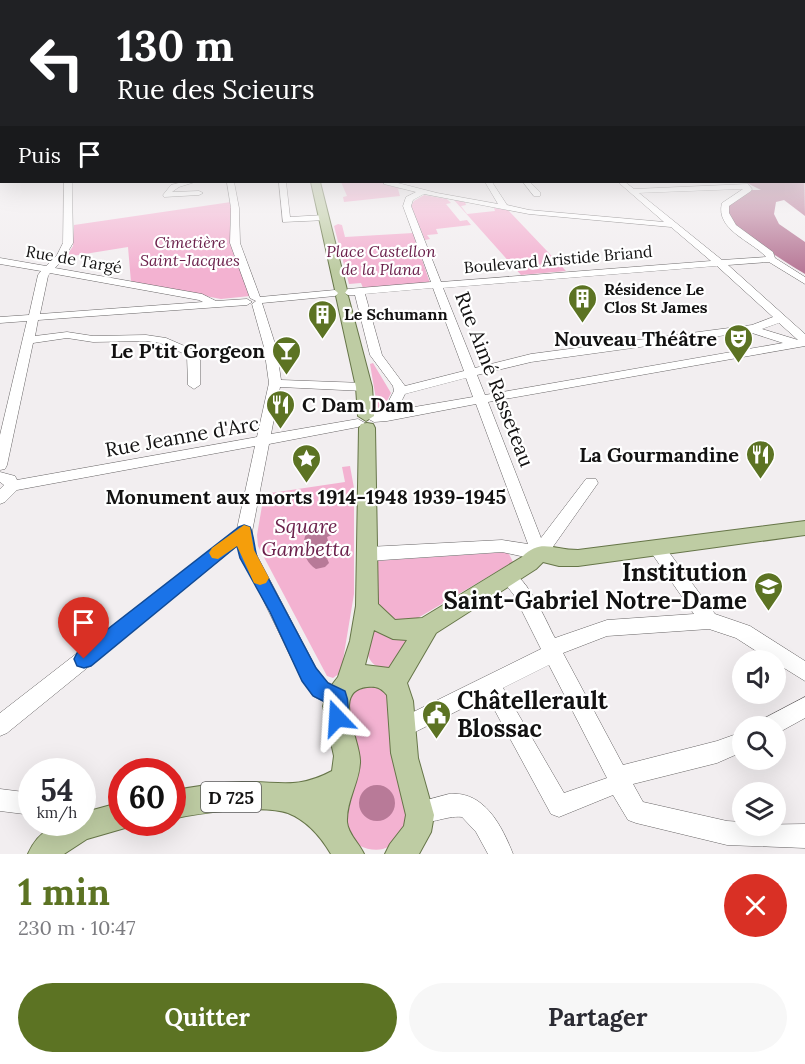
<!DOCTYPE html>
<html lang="fr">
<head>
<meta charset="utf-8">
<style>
  body { margin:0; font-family:Lora,serif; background:#f7f7f7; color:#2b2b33; height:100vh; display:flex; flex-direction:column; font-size:22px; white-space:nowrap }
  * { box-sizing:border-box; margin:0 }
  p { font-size:20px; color:#7c7c81 }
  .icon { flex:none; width:33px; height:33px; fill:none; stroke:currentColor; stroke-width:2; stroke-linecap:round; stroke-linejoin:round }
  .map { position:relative; height:854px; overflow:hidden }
  .details { display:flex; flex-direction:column; background:#fff; flex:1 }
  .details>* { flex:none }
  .top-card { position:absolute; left:0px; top:0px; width:806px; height:183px; box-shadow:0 6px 24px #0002; background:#202124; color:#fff; overflow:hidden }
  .tools { position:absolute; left:732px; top:650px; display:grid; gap:12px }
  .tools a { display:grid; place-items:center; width:54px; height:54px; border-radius:50%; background:#fff; box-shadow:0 6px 24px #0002; font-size:30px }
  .speed { position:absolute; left:18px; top:758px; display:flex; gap:12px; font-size:30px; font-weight:700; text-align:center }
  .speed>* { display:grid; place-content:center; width:78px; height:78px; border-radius:50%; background:#fff; box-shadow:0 6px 24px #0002; line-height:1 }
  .speed small { font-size:15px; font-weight:400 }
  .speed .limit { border:9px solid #d22; background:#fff; color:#111 }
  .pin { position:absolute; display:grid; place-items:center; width:51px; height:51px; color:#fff; margin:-62px -26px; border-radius:50% 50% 50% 0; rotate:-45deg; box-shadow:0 0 6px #0007 }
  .pin .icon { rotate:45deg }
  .me { position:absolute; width:66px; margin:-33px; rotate:340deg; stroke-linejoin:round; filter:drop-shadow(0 0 4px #0008) }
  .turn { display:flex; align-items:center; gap:21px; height:126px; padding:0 18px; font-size:27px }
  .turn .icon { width:78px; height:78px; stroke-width:2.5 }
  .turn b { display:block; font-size:42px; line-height:51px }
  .then { display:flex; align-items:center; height:57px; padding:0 18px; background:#0003; gap:12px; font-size:22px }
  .round { display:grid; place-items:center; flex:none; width:63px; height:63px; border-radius:32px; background:#f7f7f7 }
  .overview { display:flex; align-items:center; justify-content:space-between; height:102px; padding:0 18px }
  h1 { font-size:36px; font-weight:700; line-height:45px; color:#5c7323 }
  .primary-button { display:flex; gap:12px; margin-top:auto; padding:12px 18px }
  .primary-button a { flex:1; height:69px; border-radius:36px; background:#5c7323; color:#fff; font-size:24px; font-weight:700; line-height:69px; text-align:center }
  .primary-button a+a { background:#f7f7f7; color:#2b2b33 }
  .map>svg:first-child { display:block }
  .green { fill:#f3b2d1 }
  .water { fill:#b87a98 }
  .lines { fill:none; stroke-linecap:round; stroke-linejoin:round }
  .minor-casing { stroke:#696667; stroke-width:1 }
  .major-casing { stroke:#667548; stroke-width:2 }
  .minor { fill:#fff; fill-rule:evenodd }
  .major { fill:#becca3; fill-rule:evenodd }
  .route { fill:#1a73e8; stroke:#114b97; stroke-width:1.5 }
  .slow { fill:#f59e0b }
  .labels { text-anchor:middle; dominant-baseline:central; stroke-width:4.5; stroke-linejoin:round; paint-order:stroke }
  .far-park-label { font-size:16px; font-style:italic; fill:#6b204b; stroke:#fff }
  .far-street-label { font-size:16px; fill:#131212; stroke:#fff }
  .far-poi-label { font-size:16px; font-weight:bold; fill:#131212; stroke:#fff; text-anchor:start }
  .shield { fill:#fff; stroke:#5a5959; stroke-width:1.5 }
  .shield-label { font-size:18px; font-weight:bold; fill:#131212 }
  .poi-label { font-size:20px; font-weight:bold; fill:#131212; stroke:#fff; text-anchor:end }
  .street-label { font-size:20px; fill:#131212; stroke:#fff }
  .park-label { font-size:20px; font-style:italic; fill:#6b204b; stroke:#fff }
  .near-poi-label { font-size:24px; font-weight:bold; fill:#131212; stroke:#fff; text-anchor:end }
</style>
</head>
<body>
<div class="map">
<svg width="805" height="854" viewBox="0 0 805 854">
  <rect width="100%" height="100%" fill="#f2eef0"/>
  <!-- green -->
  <path class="green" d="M341,182H381L402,189H398L400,196L344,202L343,197L347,196Z
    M424,195L447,199L451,203L446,204L460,221L467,220L471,225L436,229L438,234L427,235L430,239L425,240L411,206L414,201Z
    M454,200L465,202L466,205L461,206L467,214L495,211L494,208L508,210L566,271L521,275Z
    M231,202L250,296L221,299L131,282L128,247L66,257L73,246L74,225Z
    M338,224L342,225L345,237L413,233L430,283L363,288L361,283L349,284L334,226Z
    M373,363L391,393L382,411H378L370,364Z
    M350,466L354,488V594L342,666L340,673L333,678L327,676L258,546L257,535L264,494L345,482L342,467Z
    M508,552L513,562L411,622L403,625L377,615L375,561Z
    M369,617L416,632C411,641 406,654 400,662C396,666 388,669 382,668C360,663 367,634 369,617Z
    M363,685L383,688L390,695L407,817C404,830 398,845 383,849C371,852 352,846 347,833C337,806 346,729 347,698Z"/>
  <!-- water -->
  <path class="water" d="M804,150L805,216L784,200L776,202L774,214L779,224L805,242V274C792,266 731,229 728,216C728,212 729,206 729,202L750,190H761L747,183L749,182H804Z
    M325,527L328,533L334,534L327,537L330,549L326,556L329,563L325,567L316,569C303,561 300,543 308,530Z
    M359 803a18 18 0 1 1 36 0a18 18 0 1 1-36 0Z"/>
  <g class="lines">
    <defs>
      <path id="minor" d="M0,171H2L0,176Z
        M64,182H72L73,243L64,258L55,268L202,294L216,301L247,299L252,302L247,305L38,320L35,336L67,332L93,336L146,335L166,338L196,351L200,360V385L194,389L188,385L187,355L160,343L146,341L93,342L67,338L33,343L7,465L5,469L0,470V435L27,321L0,323V317L29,315L38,275L41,271L0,264V258L46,266L57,255L63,243ZM50,273L199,300L203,302L40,314L48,276Z
        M183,182H195L179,187L172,192L199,191L203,193L199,195L164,197L163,195L171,185Z
        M227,182H234L239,208L240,243L260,297L335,290L340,293L335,296L262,303L276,347L281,380L364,383L370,387L364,391L280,387L271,434L358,419L365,423L358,427L269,444L252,532L254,550L316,668L327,682L344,691L347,698L344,705L337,708L313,696L302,680L237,546L7,733L0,736V713L237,529L255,446L17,490L5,502L0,504V489L4,485L0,482V472L15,476L17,480L257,437L269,383L264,347L252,304L256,301L250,298L230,243L231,208Z
        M279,182H286L290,217L324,215L327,216V220L283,222Z
        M384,182H394L437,193L498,204L485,182H492L507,205L529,210L664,222L618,182H625L634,189L748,184L752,189L751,191L729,206V213L736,225L773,252L775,258L805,277V284L769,262L728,265L805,334V346L488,402L541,538L586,479H596L598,483L545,558L539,560L502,552L368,561L362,559L360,554L362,549L368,547L502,540L528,544L476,404L387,421L374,422L367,418L369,415L383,412L394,391L393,386L370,355L355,295H348L343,292L348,289L431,282L403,206L406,197L416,192L384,184ZM743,189L722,203C715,230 752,241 766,257L722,260L639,193ZM424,194L529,214L671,227L711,261L441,282L411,206L413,200ZM717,266L773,317L752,325L531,354L475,368L443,288ZM433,288L464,371L405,386L382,355L365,294ZM779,323L798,340L762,329ZM749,332L783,343L485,395L477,375L531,362ZM466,378L473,397L397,410L405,394Z
        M523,182H530L540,192V196H534Z
        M656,542L662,543L715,614L750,626L805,661V681L776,663V660H770L736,638L709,629L607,636L563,653L623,765L717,741L742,732V752L717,763L633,784L643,802L727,821L742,822V825L805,824V848L727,845L636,823L628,820L613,795L559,817L551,814L487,696L407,736L400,739L393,736L390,729L393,722L541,649L514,595L499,576L502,571C523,564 546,622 555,638L607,620L694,614L648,548L650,543ZM549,665L607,778L564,793L503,688Z
        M805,697V718L776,734V726H760L763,719Z
        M0,789L32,793V815L0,811Z
        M449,794C484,790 502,826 513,854H488L476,832L462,817C445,815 428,827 412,820L409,812L412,804Z"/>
      <path id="major" d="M311,182H320L347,290L345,293L348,296L372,387L374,416L366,421L358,416L356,387L336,296L338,293L335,290Z
        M367,423L373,424L375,428L378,604L395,620L422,618L522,557C541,538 552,550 578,550L805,521V535L578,566H559L543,562L536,569L436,633L407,683L413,701L418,758L434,815L431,832L419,854H385L390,844L404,826L406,815L391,753L387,695C381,688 377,686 367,687C330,691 362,742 360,763C359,783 346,801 347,822C348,834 359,843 364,854H331C321,837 308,821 288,813C264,804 198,813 172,819V791C195,786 218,783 242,782C280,781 296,790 332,771L334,756L323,706L328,690L338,677L350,641L356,606L359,428L361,424ZM374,630L393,639L407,640L389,668L365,665Z
        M122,802V822H134L132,826L87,839L64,854H28C39,829 57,822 82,822V813Z"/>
    </defs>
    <!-- minor casing -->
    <use href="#minor" class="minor-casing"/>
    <!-- major casing -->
    <use href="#major" class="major-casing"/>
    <!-- minor -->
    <use href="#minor" class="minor"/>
    <!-- major -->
    <use href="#major" class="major"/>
  </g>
  <!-- sky -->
  <linearGradient id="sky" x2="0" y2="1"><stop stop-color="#959dc8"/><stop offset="0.56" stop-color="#f9f7f8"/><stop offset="1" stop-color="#f9f7f8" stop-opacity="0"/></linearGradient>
  <rect width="805" height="270" fill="url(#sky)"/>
  <!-- route -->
  <path class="route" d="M244,525L250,527C254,535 254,547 257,557L316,668L328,683L345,691C349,701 349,714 345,725L337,728L330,725L327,718V703L313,696L302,681L270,612L240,558L237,546L91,666L84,668L77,666L74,659L77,653L239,527Z"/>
  <!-- slow -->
  <path class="slow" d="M244,525L250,527L254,550L269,578L266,583L260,585L254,583L237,546L218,559L212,558L209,553L212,548Z"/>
  <!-- icons -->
  <defs>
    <symbol id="building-pin" viewBox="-11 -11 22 30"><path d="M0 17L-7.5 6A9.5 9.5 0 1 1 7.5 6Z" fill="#5c7323" stroke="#fff"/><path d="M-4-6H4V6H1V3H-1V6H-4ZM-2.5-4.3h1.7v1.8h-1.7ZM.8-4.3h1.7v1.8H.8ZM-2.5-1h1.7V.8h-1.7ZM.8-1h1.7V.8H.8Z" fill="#fff"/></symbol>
    <symbol id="theatre-pin" viewBox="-11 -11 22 30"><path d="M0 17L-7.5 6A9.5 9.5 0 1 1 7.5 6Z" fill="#5c7323" stroke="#fff"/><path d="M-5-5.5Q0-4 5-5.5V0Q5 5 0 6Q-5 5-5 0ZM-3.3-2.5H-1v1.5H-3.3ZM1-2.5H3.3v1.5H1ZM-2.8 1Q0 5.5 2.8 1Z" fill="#fff"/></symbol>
    <symbol id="bar-pin" viewBox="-11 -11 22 30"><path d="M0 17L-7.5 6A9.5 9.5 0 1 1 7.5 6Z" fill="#5c7323" stroke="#fff"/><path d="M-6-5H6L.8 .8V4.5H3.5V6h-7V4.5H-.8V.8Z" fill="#fff"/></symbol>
    <symbol id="restaurant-pin" viewBox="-11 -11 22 30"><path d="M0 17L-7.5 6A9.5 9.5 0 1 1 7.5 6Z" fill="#5c7323" stroke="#fff"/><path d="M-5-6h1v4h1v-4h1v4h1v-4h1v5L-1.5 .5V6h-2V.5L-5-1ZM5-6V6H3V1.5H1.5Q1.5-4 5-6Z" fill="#fff"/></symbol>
    <symbol id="sight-pin" viewBox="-11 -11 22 30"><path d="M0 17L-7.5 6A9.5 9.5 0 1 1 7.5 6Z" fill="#5c7323" stroke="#fff"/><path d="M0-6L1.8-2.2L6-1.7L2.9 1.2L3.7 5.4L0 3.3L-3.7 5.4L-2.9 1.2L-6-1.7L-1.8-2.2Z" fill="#fff"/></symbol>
    <symbol id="school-pin" viewBox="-11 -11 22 30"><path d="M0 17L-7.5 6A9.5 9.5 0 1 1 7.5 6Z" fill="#5c7323" stroke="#fff"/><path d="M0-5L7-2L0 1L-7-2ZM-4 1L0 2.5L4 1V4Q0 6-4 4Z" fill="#fff"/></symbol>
    <symbol id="civic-pin" viewBox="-11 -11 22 30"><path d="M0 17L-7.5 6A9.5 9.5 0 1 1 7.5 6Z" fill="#5c7323" stroke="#fff"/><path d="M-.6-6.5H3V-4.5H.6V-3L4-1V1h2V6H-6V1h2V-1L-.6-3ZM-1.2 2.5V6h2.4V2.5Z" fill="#fff"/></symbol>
  </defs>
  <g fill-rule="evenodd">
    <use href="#building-pin" x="566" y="282" width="33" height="45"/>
    <use href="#building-pin" x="306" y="298" width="33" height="45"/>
    <use href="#theatre-pin" x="722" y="322" width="33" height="45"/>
    <use href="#bar-pin" x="270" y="334" width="33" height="45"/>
    <use href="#restaurant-pin" x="264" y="388" width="33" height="45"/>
    <use href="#restaurant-pin" x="744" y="438" width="33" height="45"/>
    <use href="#sight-pin" x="290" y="442" width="33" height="45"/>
    <use href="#school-pin" x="752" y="570" width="33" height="45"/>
    <use href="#civic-pin" x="420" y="698" width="33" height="45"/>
  </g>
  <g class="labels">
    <!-- far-park labels -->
    <g class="far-park-label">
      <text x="190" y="242">Cimetière<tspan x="190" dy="18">Saint-Jacques</tspan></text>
      <text x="381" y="251">Place Castellon<tspan x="381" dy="18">de la Plana</tspan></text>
    </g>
    <!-- far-street labels -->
    <g class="far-street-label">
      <text transform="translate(74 259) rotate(10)">Rue de Targé</text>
      <text transform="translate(558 259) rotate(-5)">Boulevard Aristide Briand</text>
    </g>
    <!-- far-poi labels -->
    <g class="far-poi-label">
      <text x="604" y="289">Résidence Le<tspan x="604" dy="18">Clos St James</tspan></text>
      <text x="344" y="314">Le Schumann</text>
    </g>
    <!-- shield labels -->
    <rect class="shield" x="201" y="782" width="60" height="30" rx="4.5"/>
    <g class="shield-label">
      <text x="231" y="797">D 725</text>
    </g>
    <!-- poi labels -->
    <g class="poi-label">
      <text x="717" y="338">Nouveau Théâtre</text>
      <text x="265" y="350">Le P'tit Gorgeon</text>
      <text x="302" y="404" text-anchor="start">C Dam Dam</text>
      <text x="739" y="454">La Gourmandine</text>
      <text x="306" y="496" text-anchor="middle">Monument aux morts 1914-1948 1939-1945</text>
    </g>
    <!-- street labels -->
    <g class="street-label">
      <text transform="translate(495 379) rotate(69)">Rue Aimé Rasseteau</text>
      <text transform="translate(182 436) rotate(-10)">Rue Jeanne d'Arc</text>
    </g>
    <!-- park labels -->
    <g class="park-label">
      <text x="306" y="525">Square<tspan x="306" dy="23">Gambetta</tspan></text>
    </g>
    <!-- near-poi labels -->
    <g class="near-poi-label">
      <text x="747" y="572">Institution<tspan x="747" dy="28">Saint-Gabriel Notre-Dame</tspan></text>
      <text x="457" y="700" text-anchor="start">Châtellerault<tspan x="457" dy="28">Blossac</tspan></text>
    </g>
  </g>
</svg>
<div class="tools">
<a><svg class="icon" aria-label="sound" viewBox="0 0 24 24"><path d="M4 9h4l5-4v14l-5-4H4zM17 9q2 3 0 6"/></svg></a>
<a><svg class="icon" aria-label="search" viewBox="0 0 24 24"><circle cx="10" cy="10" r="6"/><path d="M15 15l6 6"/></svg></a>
<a><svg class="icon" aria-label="layers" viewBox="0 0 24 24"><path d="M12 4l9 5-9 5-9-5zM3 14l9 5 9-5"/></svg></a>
</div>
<div class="speed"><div>54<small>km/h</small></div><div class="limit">60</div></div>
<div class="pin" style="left:84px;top:659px;background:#d93025"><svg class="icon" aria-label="arrive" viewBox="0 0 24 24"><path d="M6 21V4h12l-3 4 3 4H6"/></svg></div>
<svg class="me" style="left:337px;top:718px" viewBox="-20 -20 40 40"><path d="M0-17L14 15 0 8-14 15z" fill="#1a73e8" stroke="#fff" stroke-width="4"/></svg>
<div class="top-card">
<div class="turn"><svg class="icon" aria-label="left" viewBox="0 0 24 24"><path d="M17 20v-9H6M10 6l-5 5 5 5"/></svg><div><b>130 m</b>Rue des Scieurs</div></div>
<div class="then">Puis<svg class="icon" aria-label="arrive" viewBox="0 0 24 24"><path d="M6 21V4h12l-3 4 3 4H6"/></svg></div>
</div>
</div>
<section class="details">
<div class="overview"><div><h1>1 min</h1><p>230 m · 10:47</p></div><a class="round" style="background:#d93025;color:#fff"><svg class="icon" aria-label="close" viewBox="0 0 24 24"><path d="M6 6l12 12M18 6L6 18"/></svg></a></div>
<div class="primary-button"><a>Quitter</a><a>Partager</a></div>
</section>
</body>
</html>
